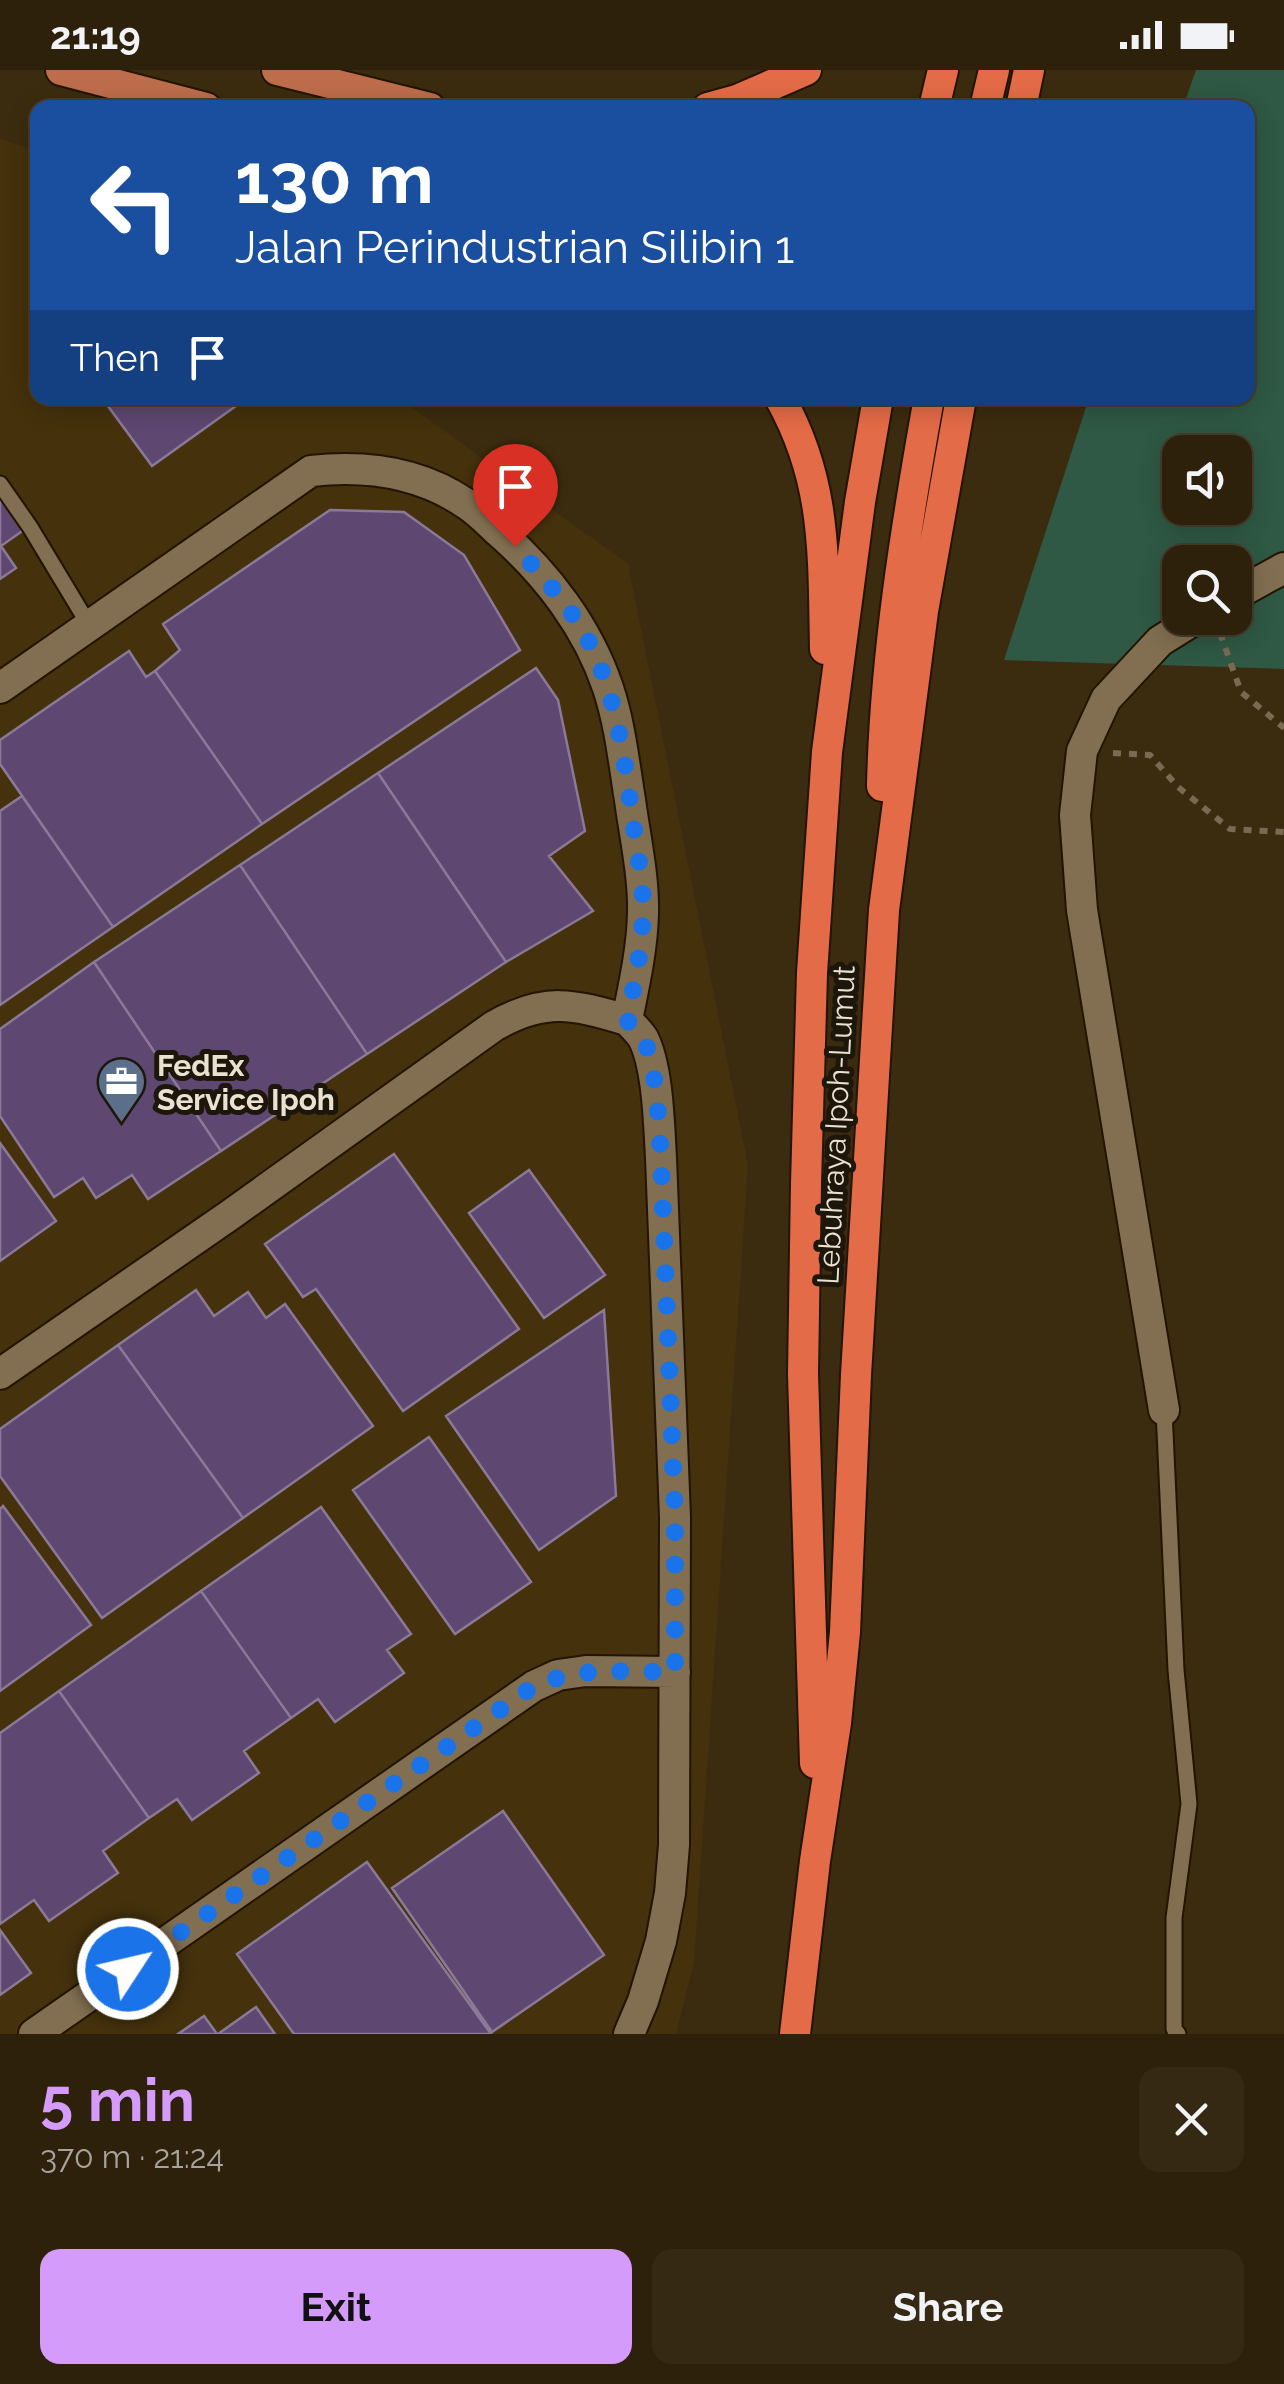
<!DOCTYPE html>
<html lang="en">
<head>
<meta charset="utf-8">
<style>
  body { margin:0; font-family:Raleway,sans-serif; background:#352914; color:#f1f3f6; height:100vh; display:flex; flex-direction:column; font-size:38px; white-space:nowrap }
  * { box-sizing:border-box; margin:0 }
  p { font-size:32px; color:#a7a39d }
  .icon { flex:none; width:55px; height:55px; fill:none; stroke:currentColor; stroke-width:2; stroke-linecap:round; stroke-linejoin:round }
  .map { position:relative; height:1964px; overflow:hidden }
  .drawer { display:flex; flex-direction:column; background:#2d210b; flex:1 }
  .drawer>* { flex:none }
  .banner { position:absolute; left:30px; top:30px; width:1225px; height:305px; border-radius:20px; box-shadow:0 5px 25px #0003,0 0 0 2px #483e2c; background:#1a4fa0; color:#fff; overflow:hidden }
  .fabs { position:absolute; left:1162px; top:365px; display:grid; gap:20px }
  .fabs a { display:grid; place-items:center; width:90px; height:90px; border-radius:20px; background:#2d210b; box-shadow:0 5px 25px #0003,0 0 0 2px #483e2c; font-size:50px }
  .pin { position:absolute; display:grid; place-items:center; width:85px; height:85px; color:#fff; margin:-102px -42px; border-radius:50% 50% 50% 0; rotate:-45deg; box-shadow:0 0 10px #0007 }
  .pin .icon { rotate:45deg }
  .me { position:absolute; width:110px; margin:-55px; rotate:55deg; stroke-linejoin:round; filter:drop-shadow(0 0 8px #0008) }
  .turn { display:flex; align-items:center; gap:35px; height:210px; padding:0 40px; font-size:45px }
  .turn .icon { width:130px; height:130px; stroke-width:2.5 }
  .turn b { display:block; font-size:70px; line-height:85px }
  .then { display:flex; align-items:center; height:95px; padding:0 40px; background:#0003; gap:20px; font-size:38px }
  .round { display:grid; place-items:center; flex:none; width:105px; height:105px; border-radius:20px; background:#352914 }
  .overview { display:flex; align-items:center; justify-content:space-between; height:170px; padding:0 40px }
  h1 { font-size:60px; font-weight:700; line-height:75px; color:#d59bfa }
  .action { display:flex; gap:20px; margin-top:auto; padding:20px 40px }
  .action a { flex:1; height:115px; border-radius:20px; background:#d59bfa; color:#111; font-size:40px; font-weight:700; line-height:115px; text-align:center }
  .action a+a { background:#352914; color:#f1f3f6 }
  .status { display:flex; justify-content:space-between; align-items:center; height:70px; padding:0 50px; background:#2d210b; direction:ltr }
  .status svg { height:28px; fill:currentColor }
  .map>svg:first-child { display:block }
  .built { fill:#45310c }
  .green { fill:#2f5944; fill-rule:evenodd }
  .building { fill:#5e4770; stroke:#8a7a98; stroke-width:2.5 }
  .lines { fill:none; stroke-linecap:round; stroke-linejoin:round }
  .lane-casing { stroke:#231400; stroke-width:19 }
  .street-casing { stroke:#231400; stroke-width:34 }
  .primary-casing { stroke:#231400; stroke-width:34 }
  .highway-casing { stroke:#231400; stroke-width:34 }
  .path { stroke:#796b53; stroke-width:6; stroke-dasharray:8 8; stroke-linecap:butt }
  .lane { stroke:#826f51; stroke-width:15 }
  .street { stroke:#826f51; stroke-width:30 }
  .primary { stroke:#bd6d4b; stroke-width:30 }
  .highway { stroke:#e46b47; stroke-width:30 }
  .route { stroke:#1a73e8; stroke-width:18; stroke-dasharray:0 32.4 }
  .labels { text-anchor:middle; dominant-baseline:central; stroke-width:10; stroke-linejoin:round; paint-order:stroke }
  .poi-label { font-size:30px; font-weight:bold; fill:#ebe1d0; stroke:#1d160a; text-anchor:start }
  .street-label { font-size:30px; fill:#ebe1d0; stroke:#1d160a }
</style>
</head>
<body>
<div class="status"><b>21:19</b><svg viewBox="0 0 49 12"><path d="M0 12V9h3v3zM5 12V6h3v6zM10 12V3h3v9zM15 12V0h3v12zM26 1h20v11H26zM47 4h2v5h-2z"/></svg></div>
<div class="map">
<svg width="1284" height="1964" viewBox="0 0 1284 1964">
  <rect width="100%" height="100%" fill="#3c2c0f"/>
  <!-- built -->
  <path class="built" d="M0,69L37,81L38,328H399L628,494L748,1095L694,1892L676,1964H0Z"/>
  <!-- green -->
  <path class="green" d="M1196,0H1284V599L1004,590L1089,328H1248V38L1183,37ZM1180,382H1235V438H1180ZM1180,492H1235V548H1180Z"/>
  <!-- building -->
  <path class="building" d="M102,328H230L236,336L152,396Z
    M0,417L28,457L1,476L16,498L0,509Z
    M330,440L404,442L464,485L520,580L262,754L155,601L180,580L163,554Z
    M129,581L146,607L155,601L262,754L113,857L0,694V670Z
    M536,598L558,630L585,761L549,786L593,841L506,892L378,703Z
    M378,703L506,892L367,984L240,795Z
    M22,726L113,857L0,935V741Z
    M240,795L367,984L221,1081L94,892Z
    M94,892L221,1081L148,1129L132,1105L96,1128L83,1108L54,1127L0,1046V959Z
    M0,1073L56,1151L0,1191Z
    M394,1084L519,1259L403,1341L316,1219L303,1227L265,1174Z
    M529,1100L605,1205L544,1248L469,1143Z
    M196,1220L214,1246L248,1222L266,1248L285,1234L373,1356L243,1448L118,1275Z
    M604,1240L616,1426L539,1480L446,1346Z
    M118,1275L243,1448L102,1548L0,1406V1359Z
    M429,1367L531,1512L455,1564L353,1420Z
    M3,1436L91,1555L0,1621V1439Z
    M321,1437L411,1564L387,1580L404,1603L335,1652L318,1629L291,1648L201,1521Z
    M201,1521L291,1648L244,1681L259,1703L192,1750L177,1729L149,1748L59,1621Z
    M59,1621L149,1748L103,1781L118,1803L49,1851L34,1830L0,1854V1663Z
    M503,1741L604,1885L492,1962L392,1818Z
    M367,1792L491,1964H294L237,1884Z
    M0,1860L31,1903L0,1925Z
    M256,1937L275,1964H218Z
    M204,1946L217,1964H178Z"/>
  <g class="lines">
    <defs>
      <path id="lane" d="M0,414L30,457L89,555
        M1164,1340L1176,1600L1189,1734L1174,1848V1959L1178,1964"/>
      <path id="street" d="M1235,525L1284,498
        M0,618L311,401C365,395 419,402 465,433C478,441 489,453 500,463C547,504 588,558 608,618C620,654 624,693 630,730C635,767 644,807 643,844C642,880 634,915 627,950
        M627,950C632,955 639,962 643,968C658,997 659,1055 661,1088L675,1447L674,1775L670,1823L661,1871L643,1931L629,1964
        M0,1304L230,1145L494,956C545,927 573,934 627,950
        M1164,1340L1082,840L1075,745L1082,681L1106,629L1160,571L1197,548
        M34,1964L534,1616L558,1605L586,1601L675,1602"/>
      <path id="primary" d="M61,0L206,38
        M277,0L430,38"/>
      <path id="highway" d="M708,38L737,30L806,0
        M934,38L943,0
        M985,38L994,0
        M1021,38L1029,0
        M780,328C827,412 823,485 825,579
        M882,716C885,586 906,456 929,328
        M815,1693L803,1304L806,1114L812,903L827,682L860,432L878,328
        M795,1964L815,1791L836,1653L845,1562L856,1305L884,840L923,541L961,328"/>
    </defs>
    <!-- lane casing -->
    <use href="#lane" class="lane-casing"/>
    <!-- street casing -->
    <use href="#street" class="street-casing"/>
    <!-- primary casing -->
    <use href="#primary" class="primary-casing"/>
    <!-- highway casing -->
    <use href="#highway" class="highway-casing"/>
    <!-- path -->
    <path class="path" d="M1220,563L1241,622L1284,658
      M1113,683L1150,685L1178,717L1230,759L1284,762"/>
    <!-- lane -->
    <use href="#lane" class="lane"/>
    <!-- street -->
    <use href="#street" class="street"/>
    <!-- primary -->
    <use href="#primary" class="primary"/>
    <!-- highway -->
    <use href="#highway" class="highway"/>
  </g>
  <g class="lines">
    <!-- route -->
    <path class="route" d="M128,1899L534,1616C581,1596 625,1602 675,1602V1446L661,1088C659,1057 657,995 643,968C639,962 632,956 627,950C634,915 642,880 643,844C644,814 637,782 633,752C625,694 618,634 593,580C575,541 544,508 515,476"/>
  </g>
  <!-- icons -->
  <defs>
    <symbol id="office-pin" viewBox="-11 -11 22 30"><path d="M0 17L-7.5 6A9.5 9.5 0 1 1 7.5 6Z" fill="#5c6f8a" stroke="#1d160a"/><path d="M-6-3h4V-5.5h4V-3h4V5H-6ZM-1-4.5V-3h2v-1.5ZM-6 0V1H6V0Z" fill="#fff"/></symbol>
  </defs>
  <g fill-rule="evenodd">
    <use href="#office-pin" x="94" y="984" width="55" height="75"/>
  </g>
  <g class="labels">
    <!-- poi labels -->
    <g class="poi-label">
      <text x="157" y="995">FedEx<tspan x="157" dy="34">Service Ipoh</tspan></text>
    </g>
    <!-- street labels -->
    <g class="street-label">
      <text transform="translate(836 1055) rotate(-87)">Lebuhraya Ipoh-Lumut</text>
    </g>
  </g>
</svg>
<div class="fabs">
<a><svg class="icon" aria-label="sound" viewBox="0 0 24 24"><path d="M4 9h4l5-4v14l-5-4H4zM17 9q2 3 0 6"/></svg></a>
<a><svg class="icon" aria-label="search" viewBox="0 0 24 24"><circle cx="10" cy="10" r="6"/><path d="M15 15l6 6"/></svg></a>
</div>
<div class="pin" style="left:515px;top:476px;background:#d93025"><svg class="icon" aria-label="arrive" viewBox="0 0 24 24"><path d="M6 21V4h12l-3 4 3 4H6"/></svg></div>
<svg class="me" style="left:128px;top:1899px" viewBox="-20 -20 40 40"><circle r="17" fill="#1a73e8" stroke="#fff" stroke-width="3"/><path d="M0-11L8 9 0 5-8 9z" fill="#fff"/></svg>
<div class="banner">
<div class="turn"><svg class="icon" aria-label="left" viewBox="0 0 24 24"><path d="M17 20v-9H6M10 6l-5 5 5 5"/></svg><div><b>130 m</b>Jalan Perindustrian Silibin 1</div></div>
<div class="then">Then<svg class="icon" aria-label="arrive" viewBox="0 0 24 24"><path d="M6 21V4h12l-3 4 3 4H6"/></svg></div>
</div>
</div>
<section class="drawer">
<div class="overview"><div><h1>5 min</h1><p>370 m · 21:24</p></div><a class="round"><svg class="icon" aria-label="close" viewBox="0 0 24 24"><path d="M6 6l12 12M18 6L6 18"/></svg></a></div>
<div class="action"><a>Exit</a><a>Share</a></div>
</section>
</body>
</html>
